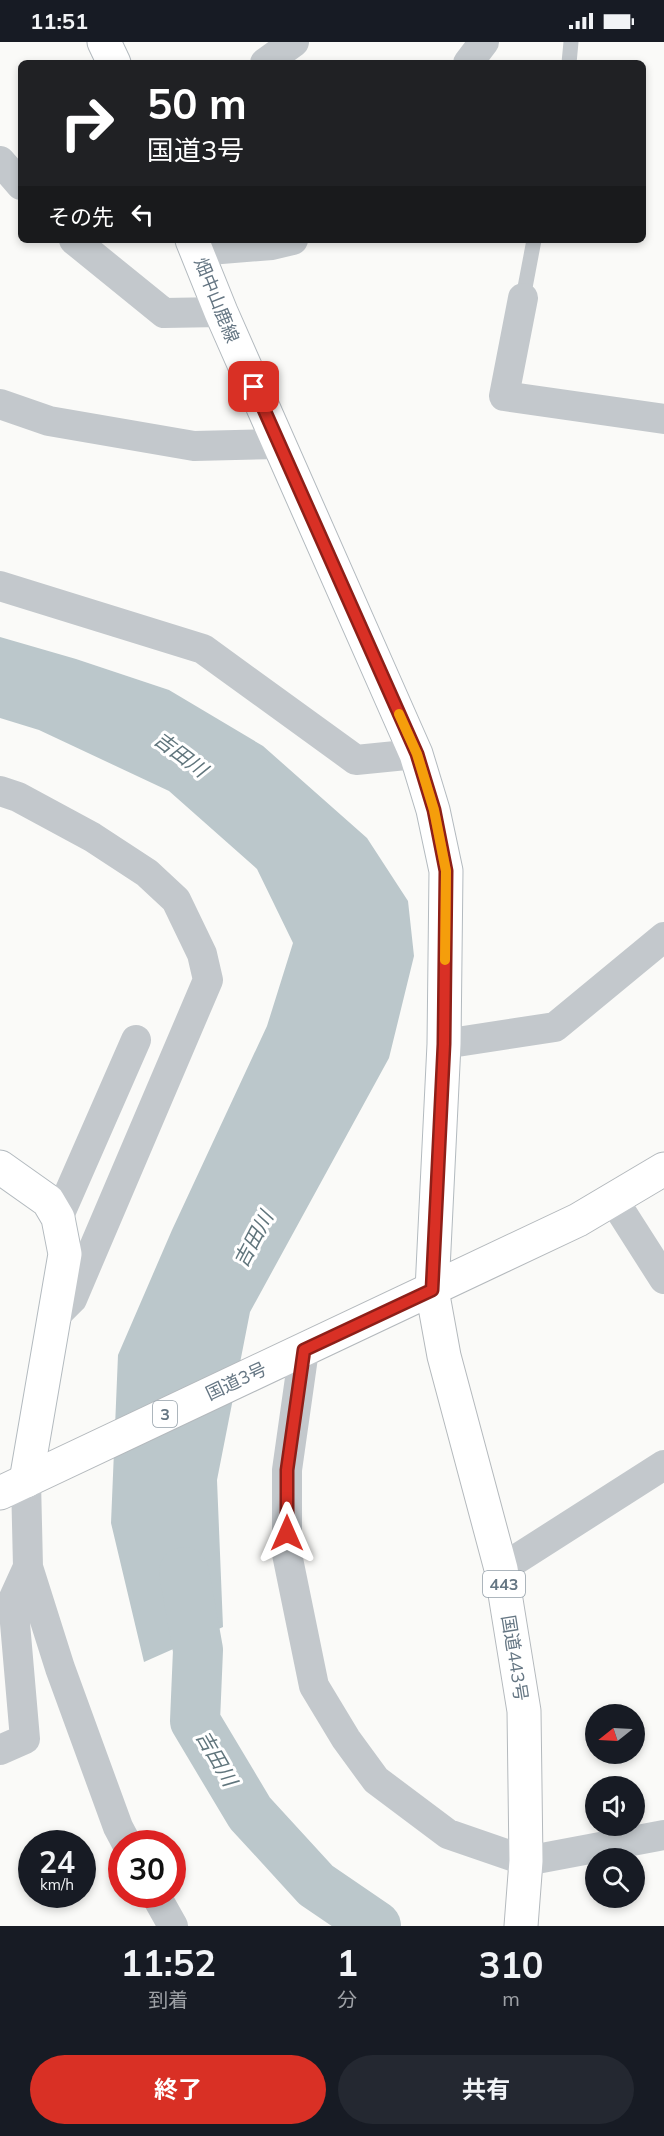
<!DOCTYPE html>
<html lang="ja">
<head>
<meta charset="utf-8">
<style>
  body { margin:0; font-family:Mulish,"Noto Sans JP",sans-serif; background:#242831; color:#f1f3f6; height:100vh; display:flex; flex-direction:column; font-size:22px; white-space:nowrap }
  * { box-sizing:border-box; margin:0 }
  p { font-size:20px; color:#9ea1a6 }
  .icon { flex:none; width:33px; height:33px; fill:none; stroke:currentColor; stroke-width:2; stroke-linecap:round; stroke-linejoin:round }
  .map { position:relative; height:1884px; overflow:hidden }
  .sheet { display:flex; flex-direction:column; background:#171b24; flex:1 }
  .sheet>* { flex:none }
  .banner { position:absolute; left:18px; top:18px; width:628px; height:183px; border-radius:9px; box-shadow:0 3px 9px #0003; background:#202124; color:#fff; overflow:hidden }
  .needle { width:39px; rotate:252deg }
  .controls { position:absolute; left:585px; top:1662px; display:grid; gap:12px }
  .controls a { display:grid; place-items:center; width:60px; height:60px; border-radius:50%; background:#171b24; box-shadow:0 3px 9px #0003; font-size:30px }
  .speed { position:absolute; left:18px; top:1788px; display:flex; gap:12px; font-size:30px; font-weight:700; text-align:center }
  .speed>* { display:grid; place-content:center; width:78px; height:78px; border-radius:50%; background:#171b24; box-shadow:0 3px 9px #0003; line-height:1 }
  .speed small { font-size:15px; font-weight:400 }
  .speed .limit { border:9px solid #d22; background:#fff; color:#111 }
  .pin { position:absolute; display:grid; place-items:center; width:51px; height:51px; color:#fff; margin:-26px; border-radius:12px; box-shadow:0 3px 9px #0006 }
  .me { position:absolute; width:66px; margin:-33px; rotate:0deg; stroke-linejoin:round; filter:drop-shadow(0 0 4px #0008) }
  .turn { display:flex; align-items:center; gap:21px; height:126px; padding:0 30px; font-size:27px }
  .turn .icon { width:78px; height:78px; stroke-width:2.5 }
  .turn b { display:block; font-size:42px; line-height:51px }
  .then { display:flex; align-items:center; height:57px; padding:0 30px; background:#0003; gap:12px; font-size:22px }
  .eta { display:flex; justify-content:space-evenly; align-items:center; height:102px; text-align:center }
  .eta b { font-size:36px; font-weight:700; line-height:42px }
  .action { display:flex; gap:12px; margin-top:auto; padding:12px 30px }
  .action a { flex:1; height:69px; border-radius:36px; background:#d93025; color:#fff; font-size:24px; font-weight:700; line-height:69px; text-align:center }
  .action a+a { background:#242831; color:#f1f3f6 }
  .status { display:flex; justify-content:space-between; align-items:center; height:42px; padding:0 30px; background:#171b24; direction:ltr }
  .status svg { height:16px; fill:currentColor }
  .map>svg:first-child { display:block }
  .water { fill:#bbc7cb }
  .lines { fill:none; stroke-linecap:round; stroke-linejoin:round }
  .river { stroke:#bbc7cb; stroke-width:50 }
  .secondary-casing { stroke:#b3babf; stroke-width:35 }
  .highway-casing { stroke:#b4b9bd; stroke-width:35 }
  .lane { stroke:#c3c8cc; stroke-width:15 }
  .street { stroke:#c3c8cc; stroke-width:30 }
  .secondary { stroke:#fff; stroke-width:33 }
  .highway { stroke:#fff; stroke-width:33 }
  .route-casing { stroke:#8d1f18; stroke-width:15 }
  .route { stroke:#d93025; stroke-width:10 }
  .slow { stroke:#f59e0b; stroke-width:10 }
  .labels { text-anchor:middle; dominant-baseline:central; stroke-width:6; stroke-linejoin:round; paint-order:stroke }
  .shield { fill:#fff; stroke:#939fa8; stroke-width:1.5 }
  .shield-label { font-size:16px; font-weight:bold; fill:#657683 }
  .street-label { font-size:18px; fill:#657683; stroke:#fff }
  .water-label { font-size:20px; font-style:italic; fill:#60757c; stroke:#fff }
</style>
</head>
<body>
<div class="status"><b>11:51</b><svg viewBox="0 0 49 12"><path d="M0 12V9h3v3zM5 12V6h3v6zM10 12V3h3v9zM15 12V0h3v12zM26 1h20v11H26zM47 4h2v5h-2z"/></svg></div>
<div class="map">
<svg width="664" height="1884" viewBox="0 0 664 1884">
  <rect width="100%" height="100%" fill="#fafaf8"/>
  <!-- water -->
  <path class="water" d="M0,595L76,617L169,648L263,704L367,796L408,859L414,914L389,1016L250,1270L217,1438L223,1585L144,1620L111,1481L118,1313L172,1188L267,984L293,901L257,827L169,749L39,688L0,676Z"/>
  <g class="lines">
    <!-- river -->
    <path class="river" d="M184,1530L198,1608L195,1679L250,1771L316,1843L376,1884"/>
    <defs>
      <path id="secondary" d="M104,0L114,21
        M192,198L221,270L416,712L433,768L446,829L444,1002L432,1248
        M0,1125L48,1159L58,1176L65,1212L26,1439"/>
      <path id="highway" d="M432,1248L444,1314L501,1527L524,1669L526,1819L521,1884
        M0,1451L578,1178L664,1127"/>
    </defs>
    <!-- secondary casing -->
    <use href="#secondary" class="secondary-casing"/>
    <!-- highway casing -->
    <use href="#highway" class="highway-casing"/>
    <!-- lane -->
    <path class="lane" d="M569,21L571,0
      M523,256L534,198"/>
    <!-- street -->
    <path class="street" d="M265,21L294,0
      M468,21L484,0
      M0,119L21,143
      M74,198L164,271L221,270
      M197,209L272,203L293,198
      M523,256L504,354L664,377
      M0,362L49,379L194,404L279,402
      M0,544L203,607L356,718L416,712
      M0,749L18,755L92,795L147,831L176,858L202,912L208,938L72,1257L55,1274
      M444,1002L555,985L664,895
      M613,1157L664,1237
      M58,1176L136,998
      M304,1308L287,1428V1512L314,1644L346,1697L376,1738L448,1792L526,1819L664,1793
      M26,1439L28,1525L60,1626L118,1785L127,1802
      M501,1527L664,1423
      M0,1708L25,1697L13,1558L28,1525
      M155,1852L173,1884"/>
    <!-- secondary -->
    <use href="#secondary" class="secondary"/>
    <!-- highway -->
    <use href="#highway" class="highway"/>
  </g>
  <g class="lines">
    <defs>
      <path id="route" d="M254,345L417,712L434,768L446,829L444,1002L432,1248L304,1308L287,1428V1491"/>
    </defs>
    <!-- route casing -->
    <use href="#route" class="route-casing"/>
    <!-- route -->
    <use href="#route" class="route"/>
    <!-- slow -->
    <path class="slow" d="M399,672L417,712L434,768L446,829L445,918"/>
  </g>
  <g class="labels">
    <!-- shield labels -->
    <g class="shield">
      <rect x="153" y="1359" width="24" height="26" rx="4.5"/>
      <rect x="483" y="1529" width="42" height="26" rx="4.5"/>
    </g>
    <g class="shield-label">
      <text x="165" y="1372">3</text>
      <text x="504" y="1542">443</text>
    </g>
    <!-- street labels -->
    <g class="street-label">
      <text transform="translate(217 258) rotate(68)">畑中山鹿線</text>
      <text transform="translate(236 1339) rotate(-25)">国道3号</text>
      <text transform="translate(515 1616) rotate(81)">国道443号</text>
    </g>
    <!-- water labels -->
    <g class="water-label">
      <text transform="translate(181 712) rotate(37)">吉田川</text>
      <text transform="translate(253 1197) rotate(-62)">吉田川</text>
      <text transform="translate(217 1716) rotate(60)">吉田川</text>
    </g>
  </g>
</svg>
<div class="controls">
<a><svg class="needle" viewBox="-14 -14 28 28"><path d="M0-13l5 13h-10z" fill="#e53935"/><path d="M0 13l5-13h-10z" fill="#9ea1a6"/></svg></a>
<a><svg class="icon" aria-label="sound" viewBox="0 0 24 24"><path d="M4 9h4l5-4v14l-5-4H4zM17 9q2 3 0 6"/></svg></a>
<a><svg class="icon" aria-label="search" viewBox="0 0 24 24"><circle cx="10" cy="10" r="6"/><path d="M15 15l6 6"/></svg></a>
</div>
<div class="speed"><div>24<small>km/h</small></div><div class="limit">30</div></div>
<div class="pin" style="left:254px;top:345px;background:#d93025"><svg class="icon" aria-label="arrive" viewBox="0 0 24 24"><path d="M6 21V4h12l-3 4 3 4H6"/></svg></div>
<svg class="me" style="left:287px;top:1491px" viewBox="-20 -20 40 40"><path d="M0-17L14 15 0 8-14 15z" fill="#d93025" stroke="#fff" stroke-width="4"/></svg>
<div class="banner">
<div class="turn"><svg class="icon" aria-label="right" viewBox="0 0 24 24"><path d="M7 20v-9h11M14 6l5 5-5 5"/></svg><div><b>50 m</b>国道3号</div></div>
<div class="then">その先<svg class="icon" aria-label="left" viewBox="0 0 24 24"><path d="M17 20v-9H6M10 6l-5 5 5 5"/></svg></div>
</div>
</div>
<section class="sheet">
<div class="eta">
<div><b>11:52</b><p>到着</p></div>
<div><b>1</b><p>分</p></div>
<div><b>310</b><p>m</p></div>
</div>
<div class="action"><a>終了</a><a>共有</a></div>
</section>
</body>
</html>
